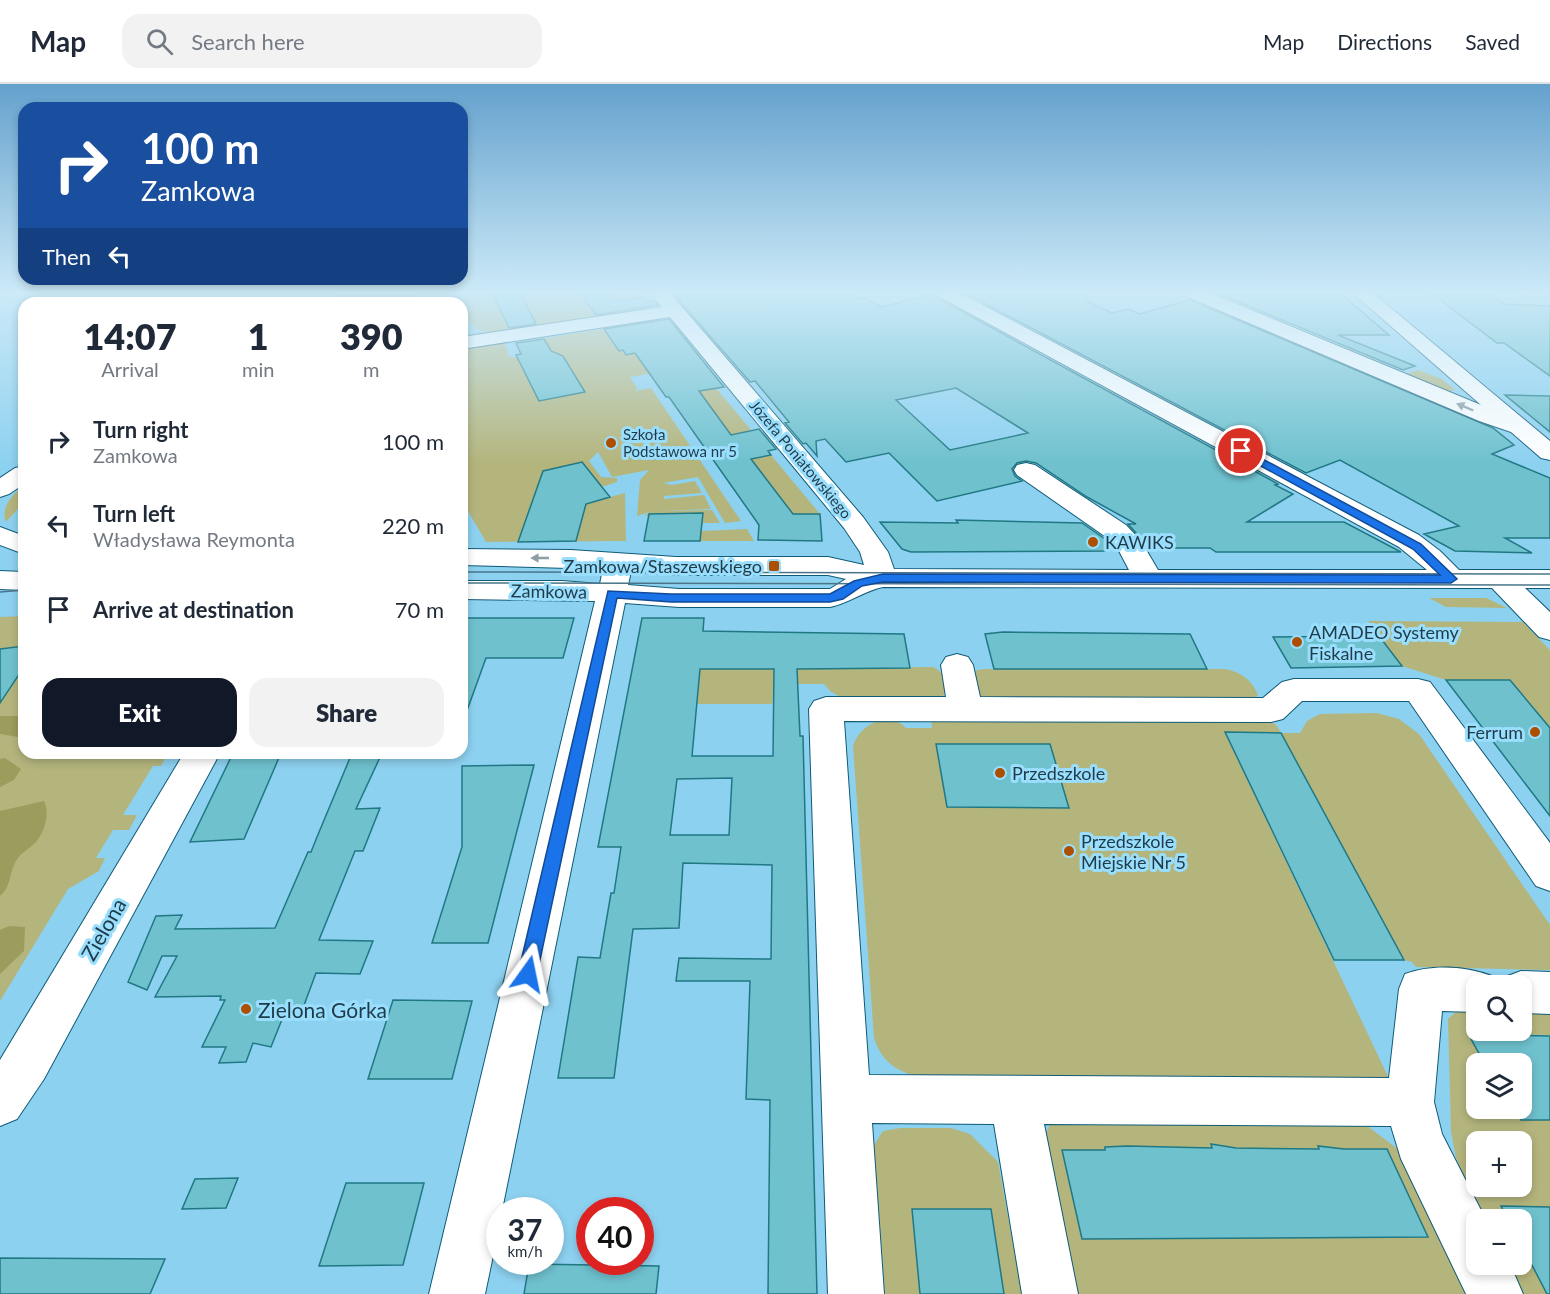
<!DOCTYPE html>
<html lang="en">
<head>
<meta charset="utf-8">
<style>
  body { margin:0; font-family:Lato,sans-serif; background:#f2f2f3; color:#1f2937; height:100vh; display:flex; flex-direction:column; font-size:22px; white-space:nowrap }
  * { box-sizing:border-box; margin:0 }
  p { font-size:20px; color:#747a83 }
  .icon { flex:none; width:33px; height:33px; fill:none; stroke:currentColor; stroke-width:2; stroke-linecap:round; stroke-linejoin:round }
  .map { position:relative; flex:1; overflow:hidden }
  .details { position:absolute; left:18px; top:213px; width:450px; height:462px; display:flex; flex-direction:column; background:#fff; border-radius:18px; box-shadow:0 3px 9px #0003 }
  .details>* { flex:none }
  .hud { position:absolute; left:18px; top:18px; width:450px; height:183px; border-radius:18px; box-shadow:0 3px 9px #0003; background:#1a4fa0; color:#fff; overflow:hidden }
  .buttons { position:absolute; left:1466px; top:891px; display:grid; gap:12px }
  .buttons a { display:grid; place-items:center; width:66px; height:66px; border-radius:12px; background:#fff; box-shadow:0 3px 9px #0003; font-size:30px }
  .speed { position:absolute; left:486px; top:1113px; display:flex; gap:12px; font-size:30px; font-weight:700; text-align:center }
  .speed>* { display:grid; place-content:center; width:78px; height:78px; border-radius:50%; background:#fff; box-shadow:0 3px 9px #0003; line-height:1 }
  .speed small { font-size:15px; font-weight:400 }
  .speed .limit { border:9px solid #d22; background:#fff; color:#111 }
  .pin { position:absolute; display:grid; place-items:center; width:51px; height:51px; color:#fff; margin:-26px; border:3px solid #fff; border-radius:50%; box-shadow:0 2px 6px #0007 }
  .me { position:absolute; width:66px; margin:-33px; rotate:12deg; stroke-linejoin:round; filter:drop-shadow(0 0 4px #0008) }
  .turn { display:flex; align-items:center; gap:21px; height:126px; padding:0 24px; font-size:27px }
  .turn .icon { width:78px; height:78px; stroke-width:2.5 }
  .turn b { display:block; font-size:42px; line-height:51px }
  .then { display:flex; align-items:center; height:57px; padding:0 24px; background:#0003; gap:12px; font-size:22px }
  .eta { display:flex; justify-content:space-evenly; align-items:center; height:102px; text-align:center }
  .eta b { font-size:36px; font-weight:800; line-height:42px }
  .primary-button { display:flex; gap:12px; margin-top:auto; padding:12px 24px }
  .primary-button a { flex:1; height:69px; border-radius:18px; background:#111827; color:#fff; font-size:24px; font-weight:800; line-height:69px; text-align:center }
  .primary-button a+a { background:#f2f2f3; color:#1f2937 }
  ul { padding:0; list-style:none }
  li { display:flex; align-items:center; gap:18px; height:84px; padding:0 24px }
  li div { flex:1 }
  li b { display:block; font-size:22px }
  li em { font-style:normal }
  header { display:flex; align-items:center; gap:36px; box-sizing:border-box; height:84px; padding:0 30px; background:#fff; border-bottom:2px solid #e0e1e3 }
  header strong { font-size:28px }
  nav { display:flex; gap:33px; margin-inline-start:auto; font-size:21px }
  .search { width:420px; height:54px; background:#f2f2f3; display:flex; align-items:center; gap:15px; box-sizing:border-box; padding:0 21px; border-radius:18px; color:#747a83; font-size:22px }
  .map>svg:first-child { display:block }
  .green { fill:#b4b57d; fill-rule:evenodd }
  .forest { fill:#9c9c5d }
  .building { fill:#6fc1ce; stroke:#207884; stroke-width:1.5; fill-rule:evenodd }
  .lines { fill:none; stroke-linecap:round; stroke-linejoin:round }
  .minor-casing { stroke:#0f5b77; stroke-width:2 }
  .major-casing { stroke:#0f5b77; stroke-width:2 }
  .minor { fill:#fff; fill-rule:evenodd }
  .major { fill:#fff; fill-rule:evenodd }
  .tram { stroke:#4a7589; stroke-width:1.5 }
  .oneway { fill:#8f9da4 }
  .route { fill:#1a73e8; stroke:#114b97; stroke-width:1.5 }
  .poi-dot { fill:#ad4e00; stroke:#9adefe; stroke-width:2 }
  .labels { text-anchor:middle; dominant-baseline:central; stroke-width:6; stroke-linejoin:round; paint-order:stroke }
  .far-poi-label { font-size:15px; fill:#1f3b48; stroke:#9adefe; text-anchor:start }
  .far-street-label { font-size:15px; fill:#1f3b48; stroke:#9adefe }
  .poi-label { font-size:18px; fill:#1f3b48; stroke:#9adefe; text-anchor:start }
  .street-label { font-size:18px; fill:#1f3b48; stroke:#9adefe }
  .near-street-label { font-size:21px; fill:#1f3b48; stroke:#9adefe }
  .near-poi-label { font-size:21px; fill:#1f3b48; stroke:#9adefe; text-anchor:start }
</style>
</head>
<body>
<header>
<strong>Map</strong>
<div class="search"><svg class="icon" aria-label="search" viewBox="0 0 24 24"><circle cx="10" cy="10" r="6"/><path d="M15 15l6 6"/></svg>Search here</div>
<nav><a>Map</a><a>Directions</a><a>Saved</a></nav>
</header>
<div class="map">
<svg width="1550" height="1210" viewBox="0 0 1550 1210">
  <rect width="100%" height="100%" fill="#8dd1f0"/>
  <!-- green -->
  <path class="green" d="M329,209H420L427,219H335Z
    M455,209H640L651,221L619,231L489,249L476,245L462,229L470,226Z
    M657,236L663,238L674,285L630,293L637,304L635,307L651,304L741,437L725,439L698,393L663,399L672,401L695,397L702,409L664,412V415L704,411L711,425L659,427L712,426L720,439H702L703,429L645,432L649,428L637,432L640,396L649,386L612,393L598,368L589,377L601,393L617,394V398L598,404L606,414L625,409L626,457L486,458L462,417V263L504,258L509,270L507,272L518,274L521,268L516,259Z
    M1418,286L1442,295L1455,306L1449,307L1407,290Z
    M716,304L751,346L731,351L699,307Z
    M771,371L820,430H793L751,375Z
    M24,401V418L6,438C0,423 13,410 24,401Z
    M747,445L754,457H700L701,447Z
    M1429,514H1486L1507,524L1446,523Z
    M24,532V669H168L161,682H153L123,731H137L129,746H113L96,774H105L99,787L68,805L0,917V533Z
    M1368,537L1523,538L1550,566V644L1510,596H1446L1402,582Z
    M933,583C946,589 948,600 943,613L842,614L830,607L824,600H774L772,620H697L700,585Z
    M983,585H1225C1241,588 1252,596 1258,611L1253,615L981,616L972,609L974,587Z
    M1377,629L1399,635L1419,650L1550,841V886L1416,883L1412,878L1404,876L1281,649H1225L1393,1003L930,997C903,989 883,983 874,954L853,662C859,641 889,625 906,644H932L931,634L1270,637L1277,642L1281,649H1300L1307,637L1320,630Z
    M1476,922V946H1521V923L1550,924V951L1494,950L1496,956L1472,955L1485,979L1476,980V1024L1510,1025L1516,1035L1550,1036V1210H1521L1506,1181L1521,1180V1136L1483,1135L1456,1074L1451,1048L1448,935L1458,926ZM1476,1058H1521V1102H1476Z
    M1069,1035L1366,1041L1403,1069L1469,1210H1067L1039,1061L1050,1041Z
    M900,1044H951L970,1050L998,1078L1022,1210H885L874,1061L883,1047Z"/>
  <!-- forest -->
  <path class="forest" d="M0,632H24V654L0,650Z
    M5,674L21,685L14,696L0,703V675Z
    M44,717C50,729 45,747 36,758C31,764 23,767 18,774C8,787 13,801 0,812V727Z
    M9,842L25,843L24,867L0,890V846Z"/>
  <!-- building -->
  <path class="building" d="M492,209H520L536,240L509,244Z
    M580,209H611L618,217L644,213L647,218L654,217L658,221L596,231Z
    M699,209H850L860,215L865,214L881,223L935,210L939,215L1278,400L1275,401L1293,410L1247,438H1344L1401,468H1216L1210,464H1167L1145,459L1128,440H1136L1087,413L1036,379L1026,377L1017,379L1012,385L1015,392L1022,397L937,417L889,369L846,378L825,355L816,357L817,372L806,359L803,360L785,339L789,338L755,297L750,298L676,213ZM956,304L1028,349L950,366L896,316Z
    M965,209H1085L1086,217L1112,229L1129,225L1139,230L1190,216L1493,344L1514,361L1492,370L1550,394V454H1505L1532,469L1455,467L1424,450L1459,442L1340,376L1306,389Z
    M1217,209H1340L1389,251H1338L1415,282L1403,286Z
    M1431,209H1488L1504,220L1550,222V292L1504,259H1497Z
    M669,235L724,303L699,307L731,351L759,345L776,365L768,367L771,371L751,375L793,430H820L822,457L758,456L759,441L669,313H666L635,269L626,271L623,266L619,267L604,245Z
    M544,255L551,267L563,272L585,308L539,317L516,271L521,270L516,259Z
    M1505,311L1550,312V348Z
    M582,378L610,413L586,420L576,457L518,458L543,387Z
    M703,429L700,457H644L649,430Z
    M956,436L1082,439L1105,455L1112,465H1107L1108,467L911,468L902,465L880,438L958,439Z
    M462,534H574L563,574H486L465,632H462Z
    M642,534H704L703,547L904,550L910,584L797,585L800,652H803L817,1210H768L770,1016L746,1015L750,897H676L679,874L771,875L772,781L683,779L679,844L633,845L614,994H558L578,873L600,874L611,809H614L621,763H598ZM700,585H774L773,672H692ZM732,694L729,751H670L677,695Z
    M1003,548L1190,550L1207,585H994L985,550Z
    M1379,552L1402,582L1291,584L1273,553Z
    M24,562V583L0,619V565Z
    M1446,596H1510L1550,644V732Z
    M1225,648L1281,649L1404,876H1334Z
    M936,660H1050L1069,724L947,723Z
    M233,669H281L244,755L190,758Z
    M352,669H382L356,725L380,724L363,767H355L319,856L373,857L360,890L316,889L300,932L283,933L271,963L253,959L246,978L219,979L226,963H202L225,916H220L221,912L155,913L177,872H162L147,906L128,898L156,832L182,831L175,845L275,844L308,768H311L317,753Z
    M534,681L488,859H432L462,763V682Z
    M393,916L472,917L452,995H368Z
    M1494,951L1550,952V1036H1521V980H1485L1471,955L1496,956Z
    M1211,1060L1236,1064L1319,1065L1318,1062L1344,1065H1387L1428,1153L1082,1155L1062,1066H1105V1063L1127,1062L1212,1064Z
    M238,1094L226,1124L182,1125L195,1095Z
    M346,1099H424L403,1181L319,1182Z
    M1501,1122L1550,1123V1210H1547L1521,1160V1136H1508Z
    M912,1125H991L1004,1210H920Z
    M0,1174L165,1175L150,1210H0Z
    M529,1180L659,1182L656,1210H524Z"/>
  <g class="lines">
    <defs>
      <path id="minor" d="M429,209H448L455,219H436Z
        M651,209H670L863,433L888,468L894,485L1129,486L1119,467L1106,453L1017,391L1014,386L1017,381L1026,379L1035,381L1126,441L1141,457L1158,486H1427L1399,463L940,213L937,209H960L1419,451L1440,467L1459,486H1550V504H1525L1550,528V556L1539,553L1492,504L883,503C864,507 849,519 830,523H679L625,519L502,1126H500V1138L485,1210H429L595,517L462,515V497H562L600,500L603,485L462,481V465L571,466L676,473H828L864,481L860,468L844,444L670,233L462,265V253L662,223ZM631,487L676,491H828L846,495L830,505H679L628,501Z
        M1185,209H1210L1481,321L1353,209H1373L1550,357V376L1541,374L1511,348L1479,337L1188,213Z
        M0,443L24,452V470L0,461Z
        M0,487L24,488V506L0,505Z
        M957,570L968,573L973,581L980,613L1263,614L1282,598L1294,595H1418L1430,598L1550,759V807L1536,802L1409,617H1302L1283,635L1271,638L844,637L869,991L1389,994L1399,905L1405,890C1431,880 1466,882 1492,892L1496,902H1476V928L1442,927L1434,1018L1442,1050L1486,1136H1476V1180H1510L1523,1210H1466L1401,1075L1391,1042L1044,1040L1078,1210H1022L994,1040L872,1039L884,1210H828L809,625L814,617L826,613H946L941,581L946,573Z
        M184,669H220L44,995L17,1035L0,1042V976Z
        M1521,887L1550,888V930L1521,929V902H1502L1505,893Z"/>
      <path id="major" d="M266,209H287L276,219H255Z
        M24,382V400L9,410L0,413V394L15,384Z"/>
    </defs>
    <!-- minor casing -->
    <use href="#minor" class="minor-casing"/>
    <!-- major casing -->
    <use href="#major" class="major-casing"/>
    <!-- minor -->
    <use href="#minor" class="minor"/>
    <!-- major -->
    <use href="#major" class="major"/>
    <!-- tram -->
    <path class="tram" d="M462,488L1550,490
      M462,499L1550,501
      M0,508L24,506"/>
  </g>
  <!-- one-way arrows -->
  <defs><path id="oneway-solid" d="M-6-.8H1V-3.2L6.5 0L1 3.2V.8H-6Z" transform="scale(1.5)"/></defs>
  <g class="oneway">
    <use href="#oneway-solid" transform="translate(1465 323) rotate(-157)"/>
    <use href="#oneway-solid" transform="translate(540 474) rotate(-180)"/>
  </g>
  <!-- sky -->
  <linearGradient id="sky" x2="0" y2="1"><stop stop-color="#64a1cd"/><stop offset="0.55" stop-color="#cceaf8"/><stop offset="1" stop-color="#cceaf8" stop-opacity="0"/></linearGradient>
  <rect width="1550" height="379" fill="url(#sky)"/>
  <!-- route -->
  <path class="route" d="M1237,365H1244L1421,460L1457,495L1451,499L883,498L862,502L843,515L830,518H671L617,514L537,890L534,896L528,899L521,896L518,890L608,507L671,510H830L854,497L883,490L1440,491L1413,465L1237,369Z"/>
  <!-- markers -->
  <g class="poi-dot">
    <circle cx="611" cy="359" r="6"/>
    <circle cx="1093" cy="458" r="6"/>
    <rect x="768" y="476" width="12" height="12" rx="3"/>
    <circle cx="1297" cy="558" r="6"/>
    <circle cx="1535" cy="648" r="6"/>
    <circle cx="1000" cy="689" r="6"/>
    <circle cx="1069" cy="767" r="6"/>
    <circle cx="246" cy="925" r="6"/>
  </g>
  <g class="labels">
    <!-- far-poi labels -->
    <g class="far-poi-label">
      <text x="623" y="350">Szkoła<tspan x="623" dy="17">Podstawowa nr 5</tspan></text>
    </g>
    <!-- far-street labels -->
    <g class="far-street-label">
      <text transform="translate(801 375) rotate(50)">Józefa Poniatowskiego</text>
    </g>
    <!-- poi labels -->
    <g class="poi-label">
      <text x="1105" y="458">KAWIKS</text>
      <text x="762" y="482" text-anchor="end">Zamkowa/Staszewskiego</text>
      <text x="1309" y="548">AMADEO Systemy<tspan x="1309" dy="21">Fiskalne</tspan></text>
      <text x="1523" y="648" text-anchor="end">Ferrum</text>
      <text x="1012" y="689">Przedszkole</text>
      <text x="1081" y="757">Przedszkole<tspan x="1081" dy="21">Miejskie Nr 5</tspan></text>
    </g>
    <!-- street labels -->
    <g class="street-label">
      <text transform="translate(549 507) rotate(1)">Zamkowa</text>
    </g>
    <!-- near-street labels -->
    <g class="near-street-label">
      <text transform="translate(103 845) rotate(-60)">Zielona</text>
    </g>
    <!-- near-poi labels -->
    <g class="near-poi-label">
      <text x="258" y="925">Zielona Górka</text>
    </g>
  </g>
</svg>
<div class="buttons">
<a><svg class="icon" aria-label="search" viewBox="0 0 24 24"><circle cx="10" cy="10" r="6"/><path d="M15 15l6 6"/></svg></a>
<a><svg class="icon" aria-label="layers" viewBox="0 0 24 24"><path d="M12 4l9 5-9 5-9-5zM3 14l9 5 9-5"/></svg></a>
<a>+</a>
<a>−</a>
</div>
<div class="speed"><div>37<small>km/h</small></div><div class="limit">40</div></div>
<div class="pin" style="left:1241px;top:367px;background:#d93025"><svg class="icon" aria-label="arrive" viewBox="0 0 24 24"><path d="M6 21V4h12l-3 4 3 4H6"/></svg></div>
<svg class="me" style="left:528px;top:890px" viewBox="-20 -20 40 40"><path d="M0-17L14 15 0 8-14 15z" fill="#1a73e8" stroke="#fff" stroke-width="4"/></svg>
<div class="hud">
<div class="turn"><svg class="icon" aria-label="right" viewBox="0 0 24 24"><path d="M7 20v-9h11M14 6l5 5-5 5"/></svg><div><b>100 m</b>Zamkowa</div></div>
<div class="then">Then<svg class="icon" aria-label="left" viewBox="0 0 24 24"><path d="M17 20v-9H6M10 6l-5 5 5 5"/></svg></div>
</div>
<section class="details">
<div class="eta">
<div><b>14:07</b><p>Arrival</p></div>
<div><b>1</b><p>min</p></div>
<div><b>390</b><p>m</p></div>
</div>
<ul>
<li><svg class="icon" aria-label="right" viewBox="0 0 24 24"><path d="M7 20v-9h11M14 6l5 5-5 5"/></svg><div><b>Turn right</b><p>Zamkowa</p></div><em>100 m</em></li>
<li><svg class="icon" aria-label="left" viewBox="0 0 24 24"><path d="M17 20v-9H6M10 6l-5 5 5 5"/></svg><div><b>Turn left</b><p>Władysława Reymonta</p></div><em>220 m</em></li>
<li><svg class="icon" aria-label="arrive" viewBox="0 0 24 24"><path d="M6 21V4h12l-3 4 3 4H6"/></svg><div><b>Arrive at destination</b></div><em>70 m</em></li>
</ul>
<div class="primary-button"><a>Exit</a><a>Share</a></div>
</section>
</div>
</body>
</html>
